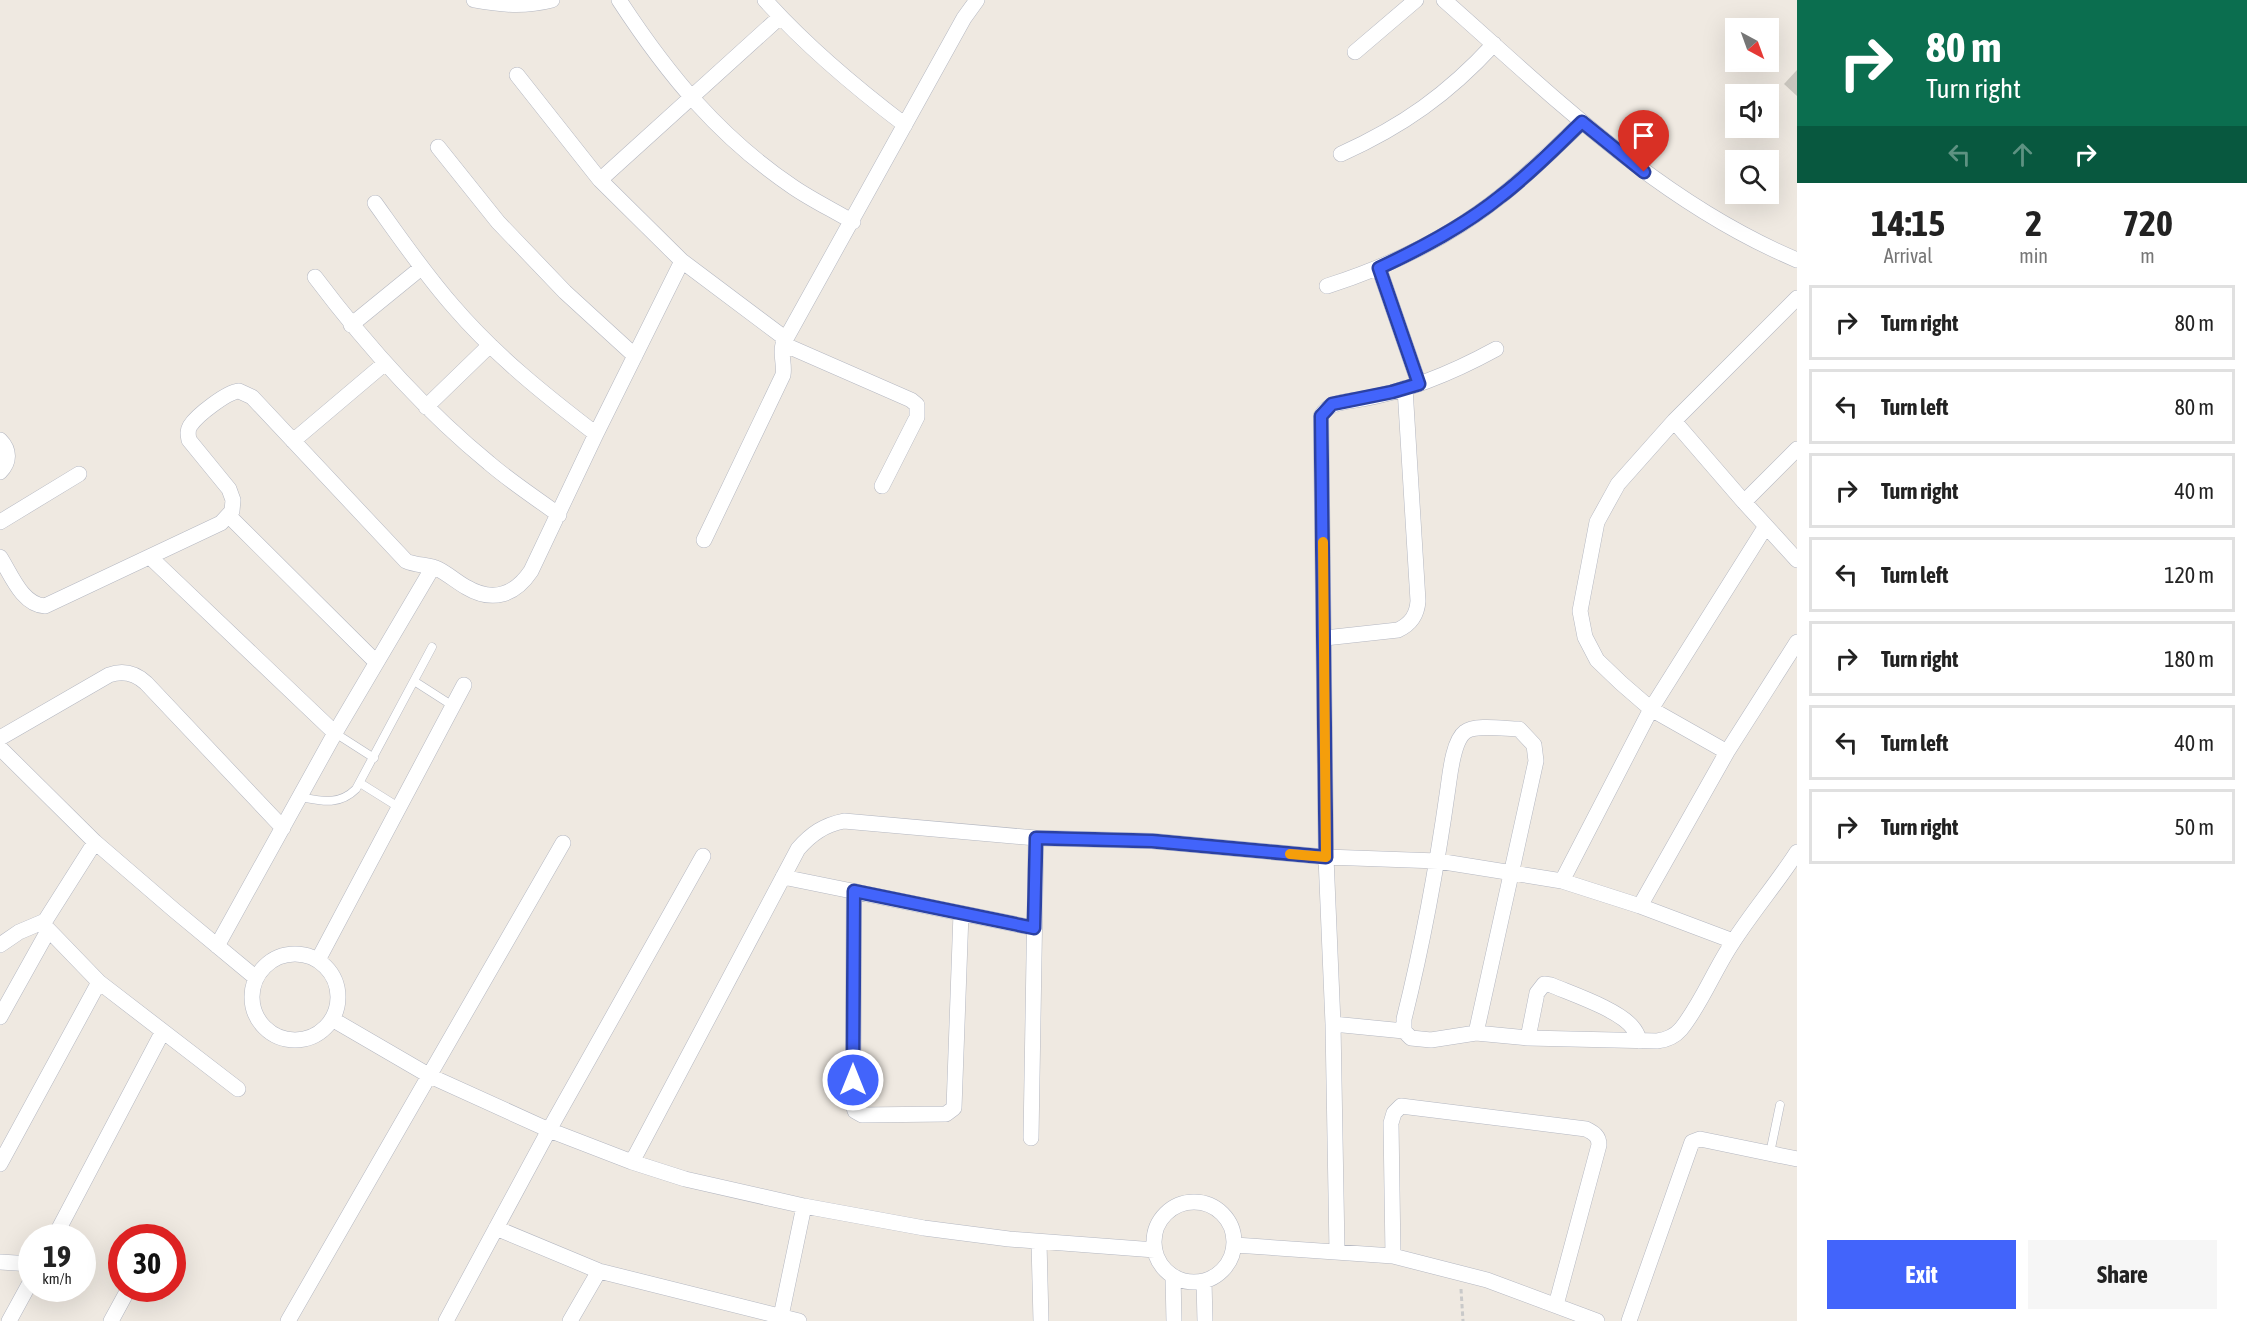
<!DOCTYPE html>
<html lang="en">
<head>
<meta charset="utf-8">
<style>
  body { margin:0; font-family:"Asap Condensed",sans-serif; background:#f6f6f6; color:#222; height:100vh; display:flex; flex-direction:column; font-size:22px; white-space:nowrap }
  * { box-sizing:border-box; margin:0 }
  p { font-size:20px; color:#767676 }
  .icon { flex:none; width:33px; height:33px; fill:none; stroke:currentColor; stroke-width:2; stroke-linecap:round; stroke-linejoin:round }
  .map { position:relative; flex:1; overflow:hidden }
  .panel { display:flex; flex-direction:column; background:#fff; width:450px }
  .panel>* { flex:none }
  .guide { background:#0b6e4f; color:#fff; overflow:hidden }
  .needle { width:39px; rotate:139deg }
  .buttons { position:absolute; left:1725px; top:18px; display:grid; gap:12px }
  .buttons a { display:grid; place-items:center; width:54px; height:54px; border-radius:0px; background:#fff; box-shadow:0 6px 24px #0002; font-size:30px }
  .speed { position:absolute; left:18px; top:1224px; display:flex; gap:12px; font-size:30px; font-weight:700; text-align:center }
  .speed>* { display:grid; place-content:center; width:78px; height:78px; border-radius:50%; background:#fff; box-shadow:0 6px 24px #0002; line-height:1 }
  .speed small { font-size:15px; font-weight:400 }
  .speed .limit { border:9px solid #d22; background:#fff; color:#111 }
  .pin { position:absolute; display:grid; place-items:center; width:51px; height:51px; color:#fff; margin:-62px -26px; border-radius:50% 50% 50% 0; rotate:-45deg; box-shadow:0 0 6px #0007 }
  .pin .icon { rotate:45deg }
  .me { position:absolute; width:66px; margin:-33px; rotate:0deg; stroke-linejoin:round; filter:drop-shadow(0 0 4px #0008) }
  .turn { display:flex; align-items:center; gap:21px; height:126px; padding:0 30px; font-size:27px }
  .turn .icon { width:78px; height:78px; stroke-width:2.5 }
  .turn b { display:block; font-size:42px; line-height:51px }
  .lanes { display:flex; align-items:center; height:57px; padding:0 30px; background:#0003; justify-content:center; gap:30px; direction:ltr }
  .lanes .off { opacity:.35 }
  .eta { display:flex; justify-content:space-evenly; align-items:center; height:102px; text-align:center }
  .eta b { font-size:36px; font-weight:700; line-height:42px }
  .button { display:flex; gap:12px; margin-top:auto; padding:12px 30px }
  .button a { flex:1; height:69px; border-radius:0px; background:#4264fb; color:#fff; font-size:24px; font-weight:700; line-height:69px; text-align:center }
  .button a+a { background:#f6f6f6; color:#222 }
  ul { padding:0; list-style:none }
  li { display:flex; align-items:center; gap:18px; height:75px; margin:0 12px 9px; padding:0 18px; border:3px solid #e0e0e0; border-radius:0px }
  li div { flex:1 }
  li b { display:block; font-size:22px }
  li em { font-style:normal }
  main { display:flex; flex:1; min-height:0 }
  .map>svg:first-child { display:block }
  .building { fill:#cbc7bf }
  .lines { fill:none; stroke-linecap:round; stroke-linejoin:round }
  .lane-casing { stroke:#b4b7c1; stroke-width:9 }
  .street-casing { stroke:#b4b7c1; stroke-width:16 }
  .path { stroke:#c9c9c9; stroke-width:3; stroke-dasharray:4.5 3; stroke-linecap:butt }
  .lane { stroke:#fff; stroke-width:8 }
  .street { stroke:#fff; stroke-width:15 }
  .route-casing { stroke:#2b41a3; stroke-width:15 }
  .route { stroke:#4264fb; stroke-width:10 }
  .slow { stroke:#f59e0b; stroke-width:10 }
</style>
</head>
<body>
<main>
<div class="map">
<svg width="1797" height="1321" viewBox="0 0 1797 1321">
  <rect width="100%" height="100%" fill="#efe9e1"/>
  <!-- building -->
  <path class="building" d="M1797,70V96L1784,84Z"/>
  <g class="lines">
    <defs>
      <path id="lane" d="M414,681L453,706
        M335,733L374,758
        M360,783L400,808
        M300,797C321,801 339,806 356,789L432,647
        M1770,1153L1780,1105"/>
      <path id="street" d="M474,0C501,5 525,7 552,0
        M619,0C668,75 719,137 793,187C812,200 833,210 853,222
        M765,0C807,47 855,87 905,125
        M1444,0C1554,97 1659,202 1797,260
        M1355,52L1416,0
        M517,75L600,180L682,261L786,339
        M438,147L498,222L565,292L635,356
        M1341,154C1403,126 1448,94 1494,44
        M600,180L780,17
        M375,203C400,238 424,273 453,306C495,355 545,395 596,434
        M1379,268L1419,384
        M315,277C367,346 423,409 489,463C511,482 536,498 559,515
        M1327,286C1390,266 1450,237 1501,196C1530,173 1556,147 1582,122
        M351,325L421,268
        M783,344L911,400L917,405V417L882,486
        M426,407L490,345
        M1674,421L1744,502L1797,560
        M0,440C10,450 10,462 0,472
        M293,441L384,364
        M1744,502L1797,449
        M229,516L376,662
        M0,522L79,474
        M704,540L783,375C785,364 780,355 783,344L964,18L977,0
        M0,557C11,574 22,605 45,606L221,523L232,511L233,500L229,489L189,440C188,435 187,431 190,426C197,415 227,392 239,391L252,397L406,561C417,566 428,564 438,569C448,574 457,582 466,587C493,603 515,595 531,571L596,434L682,261
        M150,557L335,733
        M1325,638L1398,630C1411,624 1417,615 1418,601L1405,388
        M0,738L109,675C123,670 135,673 146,683L283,828
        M0,748L95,842L174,910L256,978
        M1727,752L1651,709L1621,683L1597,660L1585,637L1580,611L1597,522L1618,484L1674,421L1797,298
        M783,877L1034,928
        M1562,881L1651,709L1766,526
        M854,891L853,1104L855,1111L862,1115L946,1114L954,1108L961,913
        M1640,906L1727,752L1797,642
        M42,923L99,982L238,1089
        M0,945L19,932L45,921L95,842
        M217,946L335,733L433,567
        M252 997a43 43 0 1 1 86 0a43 43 0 1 1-86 0Z
        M318,960L464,685
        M0,1017L48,931
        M332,1019L430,1076L549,1130L632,1162L685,1179L804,1206L924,1228L1009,1239L1155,1250
        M1333,1024L1404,1031
        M1476,1033L1536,761L1534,745L1519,729C1506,729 1475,724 1465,732C1453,741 1450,774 1448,788C1437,866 1423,943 1404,1019V1031L1411,1038L1431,1040L1476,1033L1528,1038L1657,1041C1666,1040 1675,1036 1681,1029C1702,1003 1714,970 1733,942C1753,911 1777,883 1797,852
        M1528,1038L1537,993L1544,984L1551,985C1572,994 1620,1010 1633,1028C1636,1031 1638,1036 1640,1041
        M1031,1138L1036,838
        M632,1162L798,849C811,834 824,825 844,821L1036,838L1152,841L1326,857L1438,861L1562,881L1640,906L1733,941
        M0,1164L99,982
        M1154 1242a40 40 0 1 1 80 0a40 40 0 1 1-80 0Z
        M496,1228L599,1271L799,1321
        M54,1238L162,1033
        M1039,1242L1041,1321
        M1235,1245L1393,1256L1487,1280L1597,1321
        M1337,1251L1333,1024L1326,857L1321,416C1329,401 1347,402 1362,399C1409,391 1454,372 1496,349
        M1393,1256L1391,1123L1394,1113L1401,1106L1586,1129C1594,1133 1599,1136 1599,1145L1556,1305
        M0,1262L32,1264
        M1173,1276L1174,1321
        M1204,1281L1205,1321
        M9,1321L32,1279
        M111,1321L129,1288
        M288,1321L563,843
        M446,1321L549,1130L703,856
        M570,1321L599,1271
        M780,1321L804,1206
        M1629,1321L1692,1142L1700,1139L1797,1159"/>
    </defs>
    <!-- lane casing -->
    <use href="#lane" class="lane-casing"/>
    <!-- street casing -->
    <use href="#street" class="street-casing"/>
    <!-- path -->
    <path class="path" d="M1461,1289L1463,1321"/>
    <!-- lane -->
    <use href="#lane" class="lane"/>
    <!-- street -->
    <use href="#street" class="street"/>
  </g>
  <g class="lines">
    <defs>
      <path id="route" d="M853,1080L854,891L1034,928L1036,838L1152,841L1326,857L1321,416L1332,404L1392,392L1419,384L1379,268C1422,248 1464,226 1501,196C1530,174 1556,147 1582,122L1644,172"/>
    </defs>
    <!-- route casing -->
    <use href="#route" class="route-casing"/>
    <!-- route -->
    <use href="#route" class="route"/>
    <!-- slow -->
    <path class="slow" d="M1290,854L1326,857L1323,542"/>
  </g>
</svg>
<div class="buttons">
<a><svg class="needle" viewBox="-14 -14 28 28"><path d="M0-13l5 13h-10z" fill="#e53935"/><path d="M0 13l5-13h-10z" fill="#767676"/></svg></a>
<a><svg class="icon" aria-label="sound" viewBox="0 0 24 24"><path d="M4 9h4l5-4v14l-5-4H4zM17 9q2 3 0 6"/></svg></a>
<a><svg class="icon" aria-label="search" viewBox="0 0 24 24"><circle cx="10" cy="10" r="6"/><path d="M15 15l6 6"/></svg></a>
</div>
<div class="speed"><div>19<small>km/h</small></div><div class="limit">30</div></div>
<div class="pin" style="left:1644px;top:172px;background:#d93025"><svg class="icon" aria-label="arrive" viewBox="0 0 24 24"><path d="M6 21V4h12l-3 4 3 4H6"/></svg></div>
<svg class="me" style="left:853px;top:1080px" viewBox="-20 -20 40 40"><circle r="17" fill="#4264fb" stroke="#fff" stroke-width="3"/><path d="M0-11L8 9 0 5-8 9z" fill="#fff"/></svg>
</div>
<section class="panel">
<div class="guide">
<div class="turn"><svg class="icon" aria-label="right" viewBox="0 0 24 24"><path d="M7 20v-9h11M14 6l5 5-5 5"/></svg><div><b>80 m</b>Turn right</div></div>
<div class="lanes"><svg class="icon off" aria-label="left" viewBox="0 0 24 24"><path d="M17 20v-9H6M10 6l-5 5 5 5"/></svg><svg class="icon off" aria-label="ahead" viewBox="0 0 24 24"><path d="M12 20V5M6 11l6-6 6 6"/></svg><svg class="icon" aria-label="right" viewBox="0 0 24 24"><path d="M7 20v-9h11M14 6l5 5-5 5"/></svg></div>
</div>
<div class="eta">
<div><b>14:15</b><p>Arrival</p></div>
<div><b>2</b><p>min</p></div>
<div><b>720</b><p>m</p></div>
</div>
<ul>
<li><svg class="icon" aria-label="right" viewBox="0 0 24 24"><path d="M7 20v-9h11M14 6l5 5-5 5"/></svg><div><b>Turn right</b></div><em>80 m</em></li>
<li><svg class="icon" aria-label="left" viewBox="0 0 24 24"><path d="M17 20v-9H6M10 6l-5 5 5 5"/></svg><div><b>Turn left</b></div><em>80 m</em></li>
<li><svg class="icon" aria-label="right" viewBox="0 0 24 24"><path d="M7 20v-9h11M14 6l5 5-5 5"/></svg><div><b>Turn right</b></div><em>40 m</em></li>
<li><svg class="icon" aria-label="left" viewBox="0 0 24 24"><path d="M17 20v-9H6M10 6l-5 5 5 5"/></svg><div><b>Turn left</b></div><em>120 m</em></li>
<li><svg class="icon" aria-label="right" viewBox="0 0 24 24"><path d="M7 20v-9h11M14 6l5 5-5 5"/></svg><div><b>Turn right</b></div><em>180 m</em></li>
<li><svg class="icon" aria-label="left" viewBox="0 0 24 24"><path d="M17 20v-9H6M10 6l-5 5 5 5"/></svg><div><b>Turn left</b></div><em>40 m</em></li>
<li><svg class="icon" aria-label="right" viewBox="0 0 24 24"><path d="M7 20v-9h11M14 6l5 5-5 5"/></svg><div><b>Turn right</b></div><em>50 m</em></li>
</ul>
<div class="button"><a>Exit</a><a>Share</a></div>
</section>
</main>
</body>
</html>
